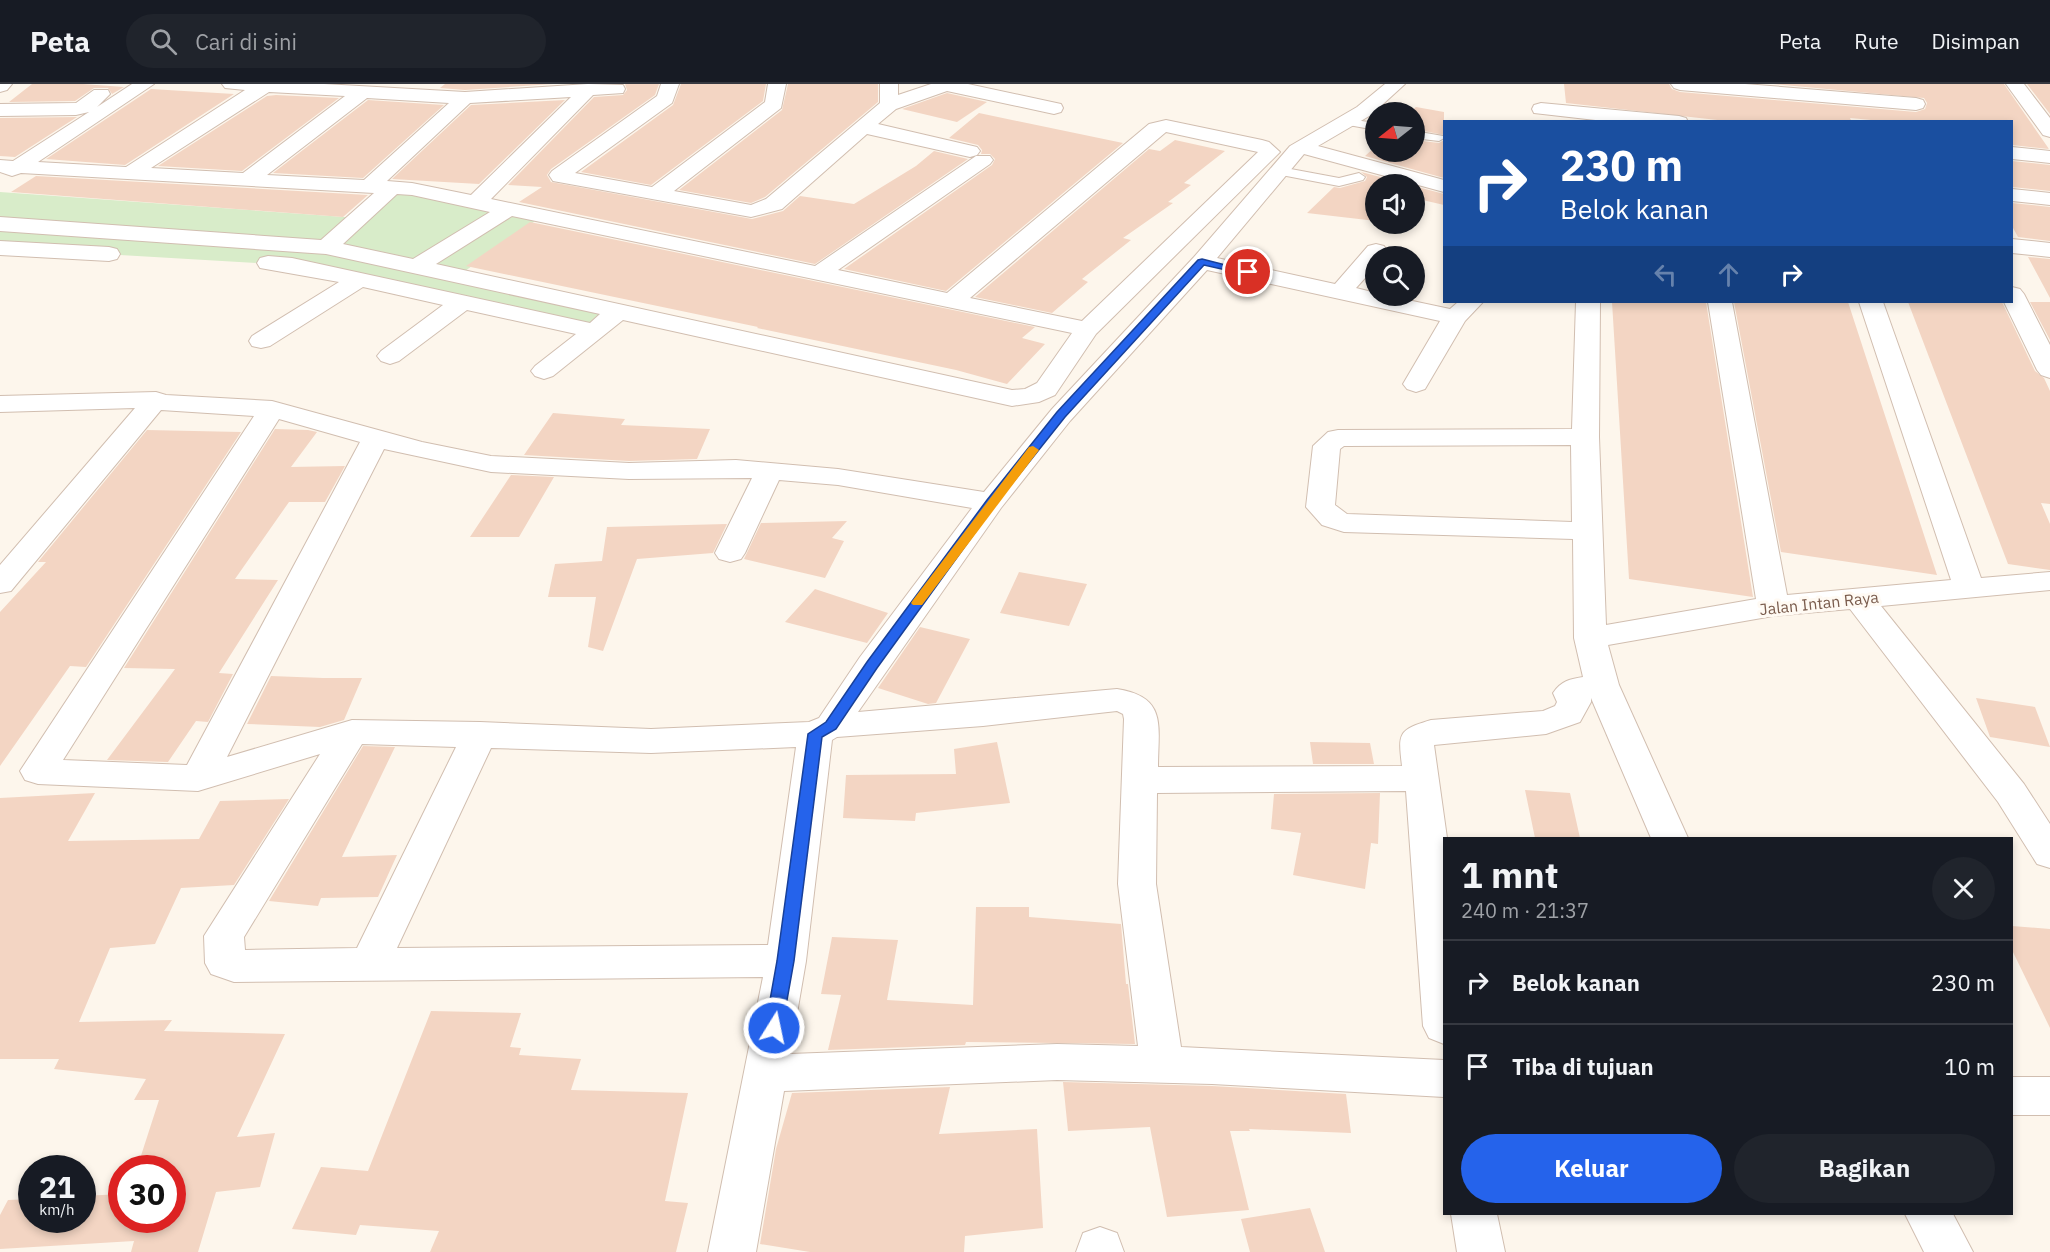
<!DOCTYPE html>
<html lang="id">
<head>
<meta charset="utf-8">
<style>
  body { margin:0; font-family:"IBM Plex Sans",sans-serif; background:#20242c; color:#f1f3f6; height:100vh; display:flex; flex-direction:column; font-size:22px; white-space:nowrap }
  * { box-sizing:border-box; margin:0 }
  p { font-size:20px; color:#9ea1a6 }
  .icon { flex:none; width:33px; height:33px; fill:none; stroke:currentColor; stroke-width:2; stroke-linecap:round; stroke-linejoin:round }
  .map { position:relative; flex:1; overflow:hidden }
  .side { position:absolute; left:1443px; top:753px; width:570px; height:378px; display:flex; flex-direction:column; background:#171b24; border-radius:0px; box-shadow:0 3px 9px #0003 }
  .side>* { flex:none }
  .top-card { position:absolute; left:1443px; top:36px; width:570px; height:183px; border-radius:0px; box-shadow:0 3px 9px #0003; background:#1a4fa0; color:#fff; overflow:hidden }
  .needle { width:39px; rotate:253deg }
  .tools { position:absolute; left:1365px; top:18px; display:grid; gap:12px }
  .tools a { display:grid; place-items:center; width:60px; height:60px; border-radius:50%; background:#171b24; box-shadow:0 3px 9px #0003; font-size:30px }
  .speed { position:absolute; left:18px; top:1071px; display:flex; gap:12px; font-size:30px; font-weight:700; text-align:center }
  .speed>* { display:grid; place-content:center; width:78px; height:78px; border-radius:50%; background:#171b24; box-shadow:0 3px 9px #0003; line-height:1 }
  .speed small { font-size:15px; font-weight:400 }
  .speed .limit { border:9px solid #d22; background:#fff; color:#111 }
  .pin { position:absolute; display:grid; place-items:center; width:51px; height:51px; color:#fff; margin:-26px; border:3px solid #fff; border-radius:50%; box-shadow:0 2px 6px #0007 }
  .me { position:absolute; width:66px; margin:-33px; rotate:10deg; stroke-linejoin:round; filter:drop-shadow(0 0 4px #0008) }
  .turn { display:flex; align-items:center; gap:21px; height:126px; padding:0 18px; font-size:27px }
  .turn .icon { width:78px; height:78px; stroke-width:2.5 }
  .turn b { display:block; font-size:42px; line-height:51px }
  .lanes { display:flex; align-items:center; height:57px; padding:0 18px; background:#0003; justify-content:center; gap:30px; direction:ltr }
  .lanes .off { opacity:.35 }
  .round { display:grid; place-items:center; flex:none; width:63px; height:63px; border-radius:32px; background:#20242c }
  .head { display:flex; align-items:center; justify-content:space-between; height:102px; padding:0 18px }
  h1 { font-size:36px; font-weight:700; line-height:45px }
  .cta { display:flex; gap:12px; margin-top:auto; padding:12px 18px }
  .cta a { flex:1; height:69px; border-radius:36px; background:#2563eb; color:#fff; font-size:24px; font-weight:700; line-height:69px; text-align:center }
  .cta a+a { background:#20242c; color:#f1f3f6 }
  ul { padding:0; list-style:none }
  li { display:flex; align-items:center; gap:18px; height:84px; padding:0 18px; border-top:2px solid #363941 }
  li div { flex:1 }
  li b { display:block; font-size:22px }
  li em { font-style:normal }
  header { display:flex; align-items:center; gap:36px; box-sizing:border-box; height:84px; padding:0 30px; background:#171b24; border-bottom:2px solid #363941 }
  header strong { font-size:28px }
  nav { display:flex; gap:33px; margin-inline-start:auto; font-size:21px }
  .search { width:420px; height:54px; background:#20242c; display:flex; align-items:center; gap:15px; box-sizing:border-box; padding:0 21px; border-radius:33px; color:#9ea1a6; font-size:22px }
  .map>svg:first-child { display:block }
  .green { fill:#d8ecc9 }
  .building { fill:#f3d5c3 }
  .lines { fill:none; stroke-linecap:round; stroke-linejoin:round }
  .lane-casing { stroke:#d1beb0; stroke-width:2 }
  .street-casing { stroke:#d1beb0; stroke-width:2 }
  .lane { fill:#fff; fill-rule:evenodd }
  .street { fill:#fff; fill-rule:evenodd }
  .route { fill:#2563eb; stroke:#184099; stroke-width:1.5 }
  .slow { fill:#f59e0b }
  .labels { text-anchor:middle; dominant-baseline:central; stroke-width:6; stroke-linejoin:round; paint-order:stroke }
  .street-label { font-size:16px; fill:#7a5c4d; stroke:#fffaf3 }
</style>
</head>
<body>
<header>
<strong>Peta</strong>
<div class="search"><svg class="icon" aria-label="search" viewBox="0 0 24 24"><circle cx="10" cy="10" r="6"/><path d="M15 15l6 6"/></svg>Cari di sini</div>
<nav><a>Peta</a><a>Rute</a><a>Disimpan</a></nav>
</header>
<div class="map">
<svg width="2050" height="1168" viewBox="0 0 2050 1168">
  <rect width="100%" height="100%" fill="#fdf6ec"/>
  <!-- green -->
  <path class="green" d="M392,104L542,132L458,192L617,228L595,247L292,181L0,164V108L358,134Z"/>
  <!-- building -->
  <path class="building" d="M32,0H83L124,3L112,10L108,4H94L75,17L9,18Z
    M445,0H553L465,6L440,4Z
    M625,0H659L655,11L551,85L547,91L551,98L752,135L783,127L800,112L854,120L916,82L934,67L968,75L815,180L519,118L542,103L508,101L594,13L623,11L627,6Z
    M681,0H766L763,17L651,101L581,88L673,21Z
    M788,0H878V18L765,113L751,119L679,106L782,26Z
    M1564,0H1669L1672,5L1680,8L1916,28L1925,25L1927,19L1924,14L1773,0H2004L2049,65L2012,61V38H1892L1850,34L1852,38H1735L1566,19Z
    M2027,0H2050V30Z
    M151,5L234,10L125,81L46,75Z
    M947,9L987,18L957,38L902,25Z
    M276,11L339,14L242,87L158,82L267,12Z
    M368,16L444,21L363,94L273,89Z
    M565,16L479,100L392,95L471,21Z
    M1416,23L1444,28V51L1414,45V28H1410Z
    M979,29L1123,59L946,207L844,185L992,81L995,75L990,70H981L982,66L978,61L949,54Z
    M77,33L15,73L0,72V34Z
    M1175,56L1225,67L1184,99L1191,101L1168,118L1173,119L1123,154L1131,156L1082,195L1088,198L1052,229L975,213L1149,65L1160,67Z
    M1414,56L1439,59L1444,56V94L1365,72L1376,62V68H1414Z
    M2012,77L2050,81V107L2012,103Z
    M1361,88L1408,100H1376V137L1307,129L1334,103L1340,104L1365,97L1367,93Z
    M36,92L368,111L343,133L11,108Z
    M1414,102L1444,110V121L1414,114Z
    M2012,119L2050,123V157L2018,153L2012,142Z
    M530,138L1035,243L1022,254L1045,260L1007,300L956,286L757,244L758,243L466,182Z
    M2028,173L2050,175V214Z
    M1612,218H1706L1753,513L1629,495Z
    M1734,218H1848L1937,491L1781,468Z
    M1908,218H2002L2035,287L2044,294L2050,307V420L2041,419L2050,440V486L2008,480Z
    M2030,218H2050V256Z
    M553,329L625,335L621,341L710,345L697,375L629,377L524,371Z
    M275,345L308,346L317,348L291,383L345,382L325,418H289L235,495L278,496L219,589L233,590L208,638L196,637L168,678L107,676L175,585L124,584Z
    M147,346L241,348L86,583L70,582L0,682V528L46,478H38Z
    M511,391L554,393L519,453H470Z
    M847,437L832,454L844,457L825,494L744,475L761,439Z
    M727,440L713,469L637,475L603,567L588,563L596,513H548L555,480L602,477L607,443Z
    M1019,488L1087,500L1069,542L1000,529Z
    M815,505L888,529L867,559L785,538Z
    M920,543L970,555L936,619L928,620L878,604Z
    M271,592L323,594H362L344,636L320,643L247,640Z
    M1976,614L2035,623L2050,663L1990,653Z
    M997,658L1010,719L916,729L915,737L843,734L846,691L956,690L954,665Z
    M1310,658L1370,659L1374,680H1313Z
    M363,662L395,663L342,773L397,771L378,813L321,814L318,822L269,817Z
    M1525,706L1570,709L1580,754H1535Z
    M95,709L68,757L199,755L220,717L289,715L234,801L181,804L155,860L110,864L79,938L172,936L164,947L285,950L237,1053L275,1049L260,1103L216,1108L198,1168H131L134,1157L0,1165V1131L8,1116L32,1115V1136H82V1112L122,1110V1136H172V1084H137L159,1016H134L146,995L54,985L59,975H0V714Z
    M1380,709L1378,760L1371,759L1365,805L1293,791L1301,749L1271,745L1274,710Z
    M976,823H1029V833L1121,840L1126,900H1128L1135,960L966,958L965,961L828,966L841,911L821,910L832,853L898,856L887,916L973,921Z
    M2012,842L2050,845V944L2012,866Z
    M431,927L521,929L510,963L521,964L519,971L581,975L571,1006L688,1009L665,1117L688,1119L676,1168H430L439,1147L360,1141L356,1151L292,1145L321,1083L368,1087Z
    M1063,998L1212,1002L1346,1010L1351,1049L1249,1045L1250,1047H1230L1249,1126L1167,1133L1150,1043L1068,1047Z
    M950,1003L939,1050L1037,1045L1043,1144L965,1152L964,1168H810L760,1160L776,1065L792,1009Z
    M1310,1124L1325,1168H1250L1241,1135Z"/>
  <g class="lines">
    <defs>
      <path id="lane" d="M1347,35L1376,39V46L1343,40L1341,38Z
        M1414,47L1443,52L1444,54L1439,57L1414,54Z
        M1280,83L1339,94L1359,89L1365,93L1363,96L1339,102L1276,90L1274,87Z"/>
      <path id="street" d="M0,0H12L7,6L0,8Z
        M132,0H154L38,78L126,83L245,6L225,4L222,0H324L465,8L588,0L623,1L625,5L623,9L593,11L491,115L815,182L976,72H990L993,76L990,80L838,186L947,209L1149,40L1166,36L1262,56L1269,58L1280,68L1096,250L1055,311L1039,318L1012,322L623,236L553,292L544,295L535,292L531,287L535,282L576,250L467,226L399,277L390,280L381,277L377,272L381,267L443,221L363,203L270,262L261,264L252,262L249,257L252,252L339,198L260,184L257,179L260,174L268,172L292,174L590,239L600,230L326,170L0,147V133L321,156L374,109L21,89L12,92L0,88V76L13,77L89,28L76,31L0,32V20L76,19L94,6H108L110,10L97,23ZM269,8L345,12L243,89L151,84ZM571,13L471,111L412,99L387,97L470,19ZM367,14L449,19L364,96L267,91ZM1166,48L1258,68L1082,237L970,214ZM397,110L412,111L490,128L413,175L343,160ZM512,132L1072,249L1037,299L1025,305L1012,306L436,180Z
        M661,0H679L672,19L575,89L652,103L765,18L768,0H786L781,24L674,107L751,121L766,115L880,19V0H898V11L931,0H968L1061,20L1063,24L1061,28L1054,30L947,7L896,25L878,40L977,63L980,67L977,71L970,73L867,50L782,125L751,133L553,97L549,91L552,87L657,12Z
        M1385,0H1405L1371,31L1318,62L1444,96V108L1304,70L1217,174L1335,200L1368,162L1376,160L1384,162L1387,167L1383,172H1376V182L1356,204L1376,209V212H1389L1450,225L1458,218H1483L1465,237L1425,305L1416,308L1407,305L1403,300L1440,237L1207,186L1070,337L1001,424L858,628L1117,605C1168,613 1158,642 1158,683L1402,682C1398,649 1398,646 1431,636L1543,627L1555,622L1557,618L1553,609C1561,597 1570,595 1583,593L1574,554L1573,455L1344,448L1322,441L1306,423L1313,362L1328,348L1338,346L1572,345L1576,218H1600L1599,353L1606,541L1756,515L1708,218H1732L1787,511L1951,496L1859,218H1883L1981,494L2050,488V506L1881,522L2024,700L2050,740V784L2037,780L1998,718L1850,525L1773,532L1608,561L1619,601L1688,754H1651L1591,614V618L1580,638L1546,650L1434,661L1447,754H1444V960L1429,954L1423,942L1406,707L1157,709L1156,800L1181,963L1444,976V1013L1212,1000L1057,996L784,1007L756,1168H708L763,893L234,898L211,890L205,879L204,852L320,670L198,707L38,700L25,696L20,687L254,332L161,326L11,507L0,509V481L135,324L0,328V312L156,308L166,311L272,317L422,358L491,372L629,379L736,376L838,385L984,408L1052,325L1194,173L1290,62L1357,23ZM279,335L360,358L187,681L63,676ZM1571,361L1572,438L1347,430L1335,421L1340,365L1344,362ZM384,365L491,388L629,395L752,394L715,469L719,475L730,478L741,475L745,469L779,396L838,401L972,424L860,573L819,634L809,638L651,645L480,638L352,636L227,673ZM1117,627L1123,630L1124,635L1118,800L1138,962L1057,960L790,970L806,877L832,656L837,653L983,642ZM362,660L456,663L357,864L245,866L244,853ZM796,663L768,861L397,864L491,664L651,669Z
        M1671,0H1745L1916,14L1923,16L1925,20L1923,24L1916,26L1680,6L1674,4Z
        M2006,0H2024L2050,34V53L2043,51Z
        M1541,19L1679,32L1686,34L1688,38H1613L1534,29L1532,25L1534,21Z
        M2012,63L2050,67V79L2012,75Z
        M2012,105L2050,109V121L2012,117Z
        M2012,155L2050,159V173L2012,169Z
        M0,157L109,163L117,165L120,170L117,175L109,177L0,171Z
        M2012,203L2020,205L2024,210L2050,261V294L2041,291L2037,286L2004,218H2012Z
        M2012,993H2050V1031H2012Z
        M1451,1130H1497L1505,1168H1457Z
        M1905,1130H1953L1973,1168H1924Z
        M1100,1143L1117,1149L1124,1168H1076L1083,1149Z"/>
    </defs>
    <!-- lane casing -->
    <use href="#lane" class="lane-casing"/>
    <!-- street casing -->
    <use href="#street" class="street-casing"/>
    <!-- lane -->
    <use href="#lane" class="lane"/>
    <!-- street -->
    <use href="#street" class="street"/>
  </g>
  <!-- route -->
  <path class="route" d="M1202,175L1253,188L1248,191L1204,181L1065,333L995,421L877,584L836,645L822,653L794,877L782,944L780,949L774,952L768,949L765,944L777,877L808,650L826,638L867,578L987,416L1057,328L1198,176Z"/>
  <!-- slow -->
  <path class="slow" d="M1033,362L1039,366L922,521H913L911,519L913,516L1029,363Z"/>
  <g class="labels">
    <!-- street labels -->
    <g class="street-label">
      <text transform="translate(1819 519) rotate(-6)">Jalan Intan Raya</text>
    </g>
  </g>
</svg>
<div class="tools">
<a><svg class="needle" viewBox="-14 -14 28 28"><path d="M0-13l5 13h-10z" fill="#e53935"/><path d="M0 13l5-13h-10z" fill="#9ea1a6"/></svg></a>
<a><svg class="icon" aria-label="sound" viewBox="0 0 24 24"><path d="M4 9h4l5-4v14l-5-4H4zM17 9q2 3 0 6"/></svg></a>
<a><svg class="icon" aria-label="search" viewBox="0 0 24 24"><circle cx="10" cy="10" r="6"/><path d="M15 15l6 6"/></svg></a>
</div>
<div class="speed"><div>21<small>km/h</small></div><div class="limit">30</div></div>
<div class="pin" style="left:1248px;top:188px;background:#d93025"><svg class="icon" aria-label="arrive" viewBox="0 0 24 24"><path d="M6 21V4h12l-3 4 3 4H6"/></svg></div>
<svg class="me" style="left:774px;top:944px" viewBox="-20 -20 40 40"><circle r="17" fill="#2563eb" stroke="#fff" stroke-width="3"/><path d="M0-11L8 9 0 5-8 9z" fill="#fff"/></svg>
<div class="top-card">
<div class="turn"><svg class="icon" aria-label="right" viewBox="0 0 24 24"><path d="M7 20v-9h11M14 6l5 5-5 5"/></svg><div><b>230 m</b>Belok kanan</div></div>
<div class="lanes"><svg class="icon off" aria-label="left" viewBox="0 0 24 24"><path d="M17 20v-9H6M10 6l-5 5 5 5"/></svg><svg class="icon off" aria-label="ahead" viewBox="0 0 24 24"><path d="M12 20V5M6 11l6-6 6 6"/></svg><svg class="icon" aria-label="right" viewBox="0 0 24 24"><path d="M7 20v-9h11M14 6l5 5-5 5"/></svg></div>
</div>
<section class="side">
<div class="head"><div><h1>1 mnt</h1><p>240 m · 21:37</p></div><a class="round"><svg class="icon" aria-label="close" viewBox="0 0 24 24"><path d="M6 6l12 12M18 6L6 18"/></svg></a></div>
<ul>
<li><svg class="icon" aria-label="right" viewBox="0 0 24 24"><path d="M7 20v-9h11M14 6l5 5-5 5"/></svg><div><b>Belok kanan</b></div><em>230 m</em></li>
<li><svg class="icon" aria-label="arrive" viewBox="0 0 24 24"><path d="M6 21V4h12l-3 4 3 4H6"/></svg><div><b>Tiba di tujuan</b></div><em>10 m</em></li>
</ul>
<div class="cta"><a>Keluar</a><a>Bagikan</a></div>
</section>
</div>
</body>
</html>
